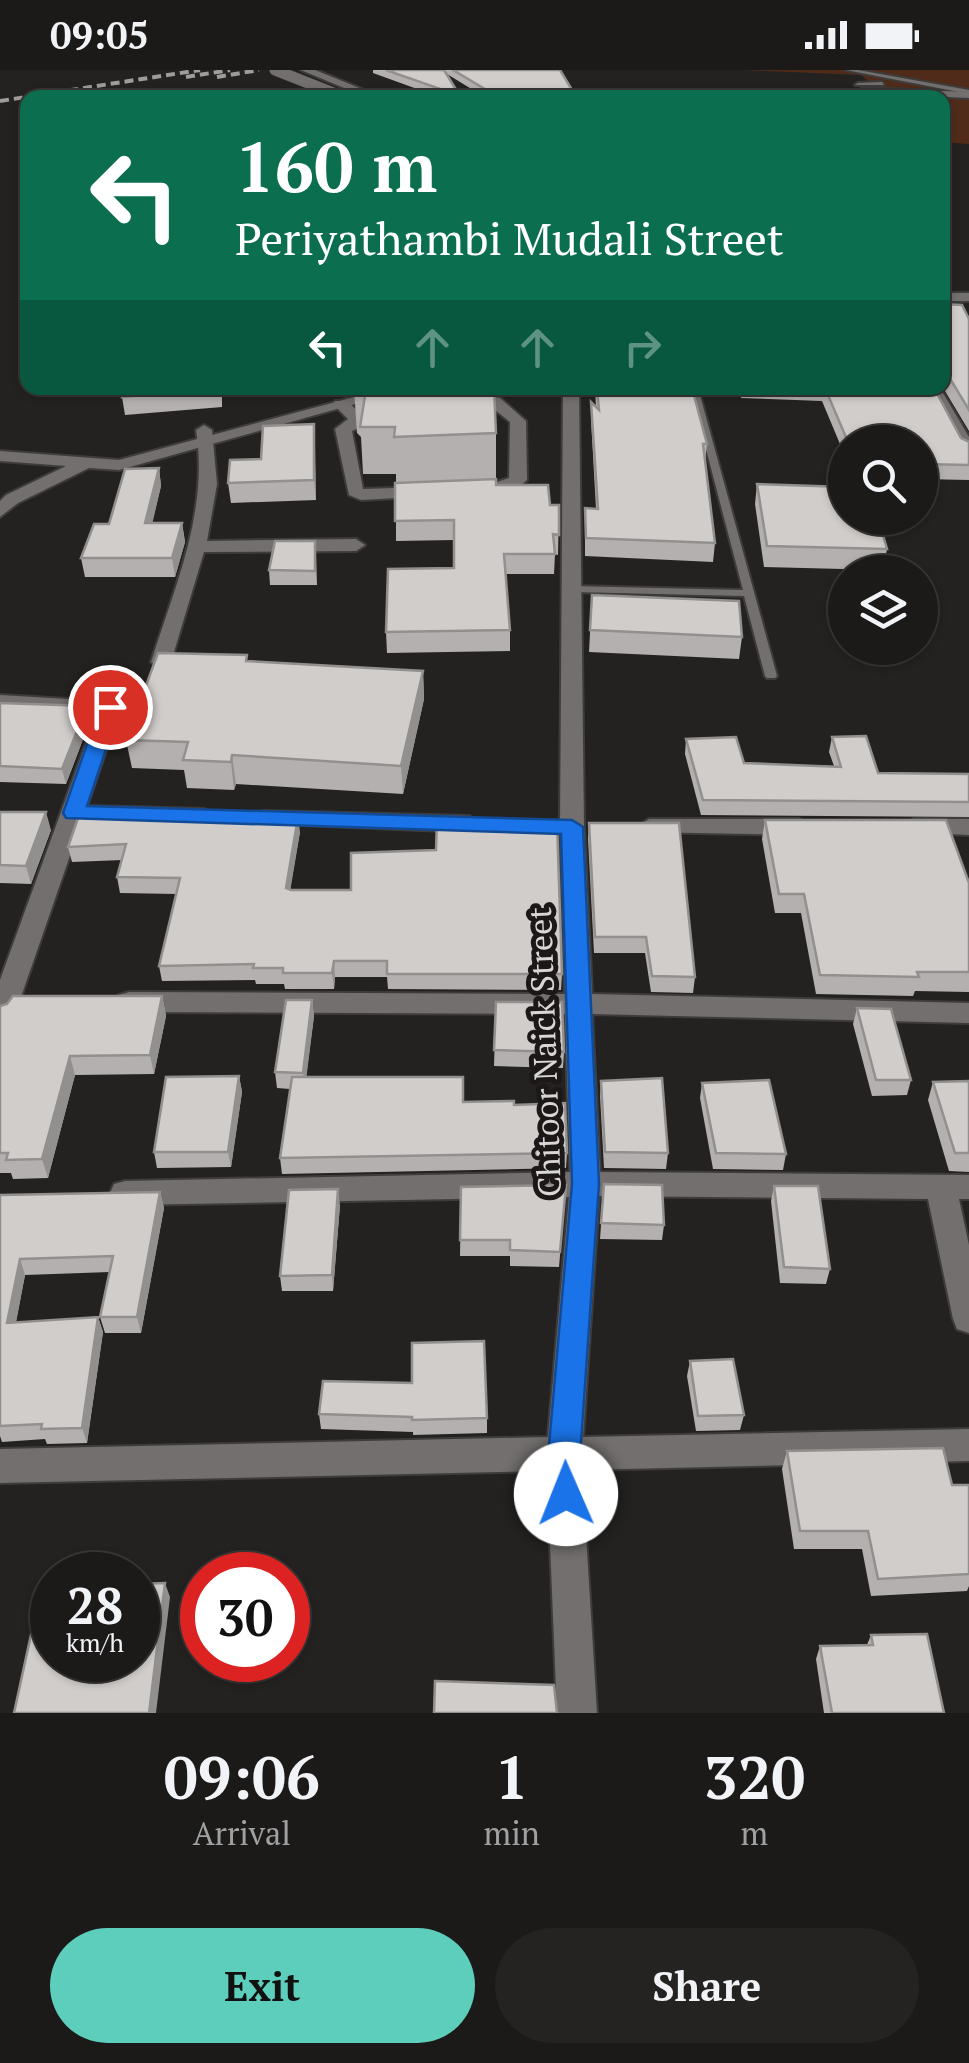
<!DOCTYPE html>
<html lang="en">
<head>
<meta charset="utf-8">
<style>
  body { margin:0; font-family:"PT Serif",serif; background:#242321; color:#f1f3f6; height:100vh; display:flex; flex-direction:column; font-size:38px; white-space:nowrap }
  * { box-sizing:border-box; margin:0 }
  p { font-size:32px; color:#a0a1a2 }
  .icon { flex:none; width:55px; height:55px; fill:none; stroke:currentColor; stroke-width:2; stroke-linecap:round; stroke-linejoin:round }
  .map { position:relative; height:1643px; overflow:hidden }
  .panel { display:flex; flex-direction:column; background:#1b1a18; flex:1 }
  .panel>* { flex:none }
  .top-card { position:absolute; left:20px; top:20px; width:930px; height:305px; border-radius:20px; box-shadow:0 2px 8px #0004,0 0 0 2px #393837; background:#0b6e4f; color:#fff; overflow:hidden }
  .controls { position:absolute; left:828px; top:355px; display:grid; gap:20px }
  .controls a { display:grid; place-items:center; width:110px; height:110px; border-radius:50%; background:#1b1a18; box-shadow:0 2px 8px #0004,0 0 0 2px #393837; font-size:50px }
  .speed { position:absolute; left:30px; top:1482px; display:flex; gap:20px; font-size:50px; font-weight:700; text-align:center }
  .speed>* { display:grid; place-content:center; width:130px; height:130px; border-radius:50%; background:#1b1a18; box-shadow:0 2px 8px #0004,0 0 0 2px #393837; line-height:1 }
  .speed small { font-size:25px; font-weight:400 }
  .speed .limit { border:15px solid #d22; background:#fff; color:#111 }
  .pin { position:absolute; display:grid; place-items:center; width:85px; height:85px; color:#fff; margin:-42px; border:5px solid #fff; border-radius:50%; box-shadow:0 2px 10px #0007 }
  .me { position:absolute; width:110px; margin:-55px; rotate:359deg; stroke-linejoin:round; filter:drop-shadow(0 0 8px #0008) }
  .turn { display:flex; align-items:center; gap:35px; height:210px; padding:0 50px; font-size:45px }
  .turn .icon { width:130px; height:130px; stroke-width:2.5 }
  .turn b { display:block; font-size:70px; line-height:85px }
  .lanes { display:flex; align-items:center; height:95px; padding:0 50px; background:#0003; justify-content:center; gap:50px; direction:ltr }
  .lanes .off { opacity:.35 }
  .eta { display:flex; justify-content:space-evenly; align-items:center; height:170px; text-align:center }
  .eta b { font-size:60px; font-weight:700; line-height:70px }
  .cta { display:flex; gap:20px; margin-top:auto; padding:20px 50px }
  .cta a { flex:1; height:115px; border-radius:60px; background:#5ccebb; color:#111; font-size:40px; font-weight:700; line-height:115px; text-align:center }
  .cta a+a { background:#242321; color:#f1f3f6 }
  .status { display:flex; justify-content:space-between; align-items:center; height:70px; padding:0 50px; background:#1b1a18; direction:ltr }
  .status svg { height:28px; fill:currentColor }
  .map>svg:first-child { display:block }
  .green { fill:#512b19 }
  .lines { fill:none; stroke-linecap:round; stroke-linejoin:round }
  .service-casing { stroke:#3e3c3b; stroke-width:4 }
  .minor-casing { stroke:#3e3c3b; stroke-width:4 }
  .secondary-casing { stroke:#3e3c3b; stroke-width:4 }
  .service { fill:#726f6e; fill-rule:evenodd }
  .minor { fill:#726f6e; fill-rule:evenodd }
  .secondary { fill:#726f6e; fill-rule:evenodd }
  .rail { stroke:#9e9c9c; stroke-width:4; stroke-dasharray:9 5; stroke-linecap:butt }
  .secondary-bridge-casing { stroke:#3e3c3b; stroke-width:12; stroke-linecap:butt }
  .secondary-bridge { stroke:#726f6e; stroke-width:11 }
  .wall { fill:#b4b0af }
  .shaded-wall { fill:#92908e }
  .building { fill:#d1cdcb; stroke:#92908e; stroke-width:2.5 }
  .route { fill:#1a73e8; stroke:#114b97; stroke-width:2.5 }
  .labels { text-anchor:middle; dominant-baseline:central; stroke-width:10; stroke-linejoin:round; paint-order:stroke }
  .street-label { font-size:32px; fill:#d8d6d6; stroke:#1b1817 }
</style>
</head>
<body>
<div class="status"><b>09:05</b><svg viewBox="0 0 49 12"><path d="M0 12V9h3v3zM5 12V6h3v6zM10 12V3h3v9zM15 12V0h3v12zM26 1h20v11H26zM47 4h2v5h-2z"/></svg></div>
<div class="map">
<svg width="969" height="1643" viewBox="0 0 969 1643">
  <rect width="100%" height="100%" fill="#242220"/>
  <!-- green -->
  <path class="green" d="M742,0H969V74L943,72L942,28L887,27L861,5Z"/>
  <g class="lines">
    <defs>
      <path id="service" d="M846,0H858L969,20V24Z
        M882,12L884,15H855L858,13Z
        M690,318H698L777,606L775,608H767L765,606L744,526L572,522L567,519L572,516L743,520Z"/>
      <path id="minor" d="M862,18L969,22V28L858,23Z
        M563,318H579L584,757L592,924L969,933V953L592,944L600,1102L969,1105V1129H959L969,1175V1263L957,1259L953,1249L928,1129L599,1126L583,1367L969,1359V1391L582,1400L597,1643H557L547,1401L0,1413V1379L548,1367L569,1127L125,1135L114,1132L110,1123L114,1114L125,1111L570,1102L565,944L129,942L119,939L115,932L119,925L129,922L565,924L560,757Z
        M924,318H940L969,367V386L961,381Z
        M464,320L500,328L526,351L527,410C513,423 489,432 473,420L509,408L510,352L489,335L458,328V322Z
        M335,331H347L361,344L386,337L394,342L352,361L363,419L427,417L436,422L433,426L361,430L349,425L335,359L348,349L333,334Z
        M204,355L212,360L217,414L207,471L356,469L365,475L356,481L204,482L171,592L161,598L151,592C175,516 209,441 196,360Z
        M0,625L118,632L121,637L87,736L204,739L216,746L204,753L82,751L14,947L10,954L0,957V910L97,643L0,637Z
        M264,741L469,746L481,754L469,762L256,753L252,748L256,743Z
        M649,749H799L811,757L799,765L641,762L637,757Z
        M914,749H969V765L906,762L902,757Z"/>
      <path id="secondary" d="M301,0H315L384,28H368Z
        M942,223H969V231H942Z
        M388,318H412L119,400L89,398L18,433L0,447V431L6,425L66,396L0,391V381L119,390Z"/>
    </defs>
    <!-- service casing -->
    <use href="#service" class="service-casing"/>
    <!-- minor casing -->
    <use href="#minor" class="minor-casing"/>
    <!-- secondary casing -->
    <use href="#secondary" class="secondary-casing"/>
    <!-- service -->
    <use href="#service" class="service"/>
    <!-- minor -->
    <use href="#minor" class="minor"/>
    <!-- secondary -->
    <use href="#secondary" class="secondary"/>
    <!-- rail -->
    <path class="rail" d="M186,7L230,0
      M217,7L259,0
      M0,31L200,0"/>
    <defs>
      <path id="secondary-bridge" d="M275,0L346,28"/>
    </defs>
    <!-- secondary-bridge casing -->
    <use href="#secondary-bridge" class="secondary-bridge-casing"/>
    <!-- secondary-bridge -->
    <use href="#secondary-bridge" class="secondary-bridge"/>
  </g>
  <!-- wall -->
  <path class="wall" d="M373,0H560L577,28H486L447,4L460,28H442L373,3Z
    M942,234L969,249V361L942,316Z
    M222,318V337L125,345L122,327Z
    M354,318L496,363V415L550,435H559L558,485L555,484L554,504H506L510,560V581L387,583L386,562L454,498V470L396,471V404H363L361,367L357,363Z
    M595,318H692L707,374L705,391L715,473L713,492L585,486V438L596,439L591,349V332L596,337Z
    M740,318H934L961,368L969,372V410L920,409V372H845V386L822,331L741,328Z
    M314,354L316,430L231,433L228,413L261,389Z
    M159,398L161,416L152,453H182L185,472L175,507H85L81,488L109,454Z
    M757,414L887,479L883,500L764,497L755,434Z
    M316,485L317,515H270L269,500Z
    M592,525L742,567L739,589L589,582Z
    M247,591L423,601L424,629L403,724L236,714L234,720L187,718L184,700L132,698L126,670Z
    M0,633L90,651L66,714L0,712Z
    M832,667L878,703L969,704V747L701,745L685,684L686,669L744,693L834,696L829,682Z
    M0,742L51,760L31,814L0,813Z
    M126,748L300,762L290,819L562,904L561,920L388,919L387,907H335L334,919H285L284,914H256L255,910L162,911L159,896L176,824L120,823L117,807L122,790L72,792L68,777Z
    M765,750L969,813V922L915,921L913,926L816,924L801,843H775L762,769Z
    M589,753L695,907L693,923L651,922L645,883H594L588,769Z
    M162,926L166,946L154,1004L75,1005L48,1108L13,1109L11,1103H0V936Z
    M312,930L314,946L306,1007L463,1032L514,1035L567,1083L566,1098L282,1104L280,1088L290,1019L277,1018L275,1002Z
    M496,932L564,982L563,998L494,996Z
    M857,938L911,1010L907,1025L872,1026L853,954Z
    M239,1006L242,1022L231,1097L157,1098L154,1082Z
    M601,1011L668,1083L666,1099L604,1098L600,1026Z
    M969,1011V1102L949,1101L928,1030L933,1012Z
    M702,1013L786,1084L783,1100L713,1099L700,1028Z
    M604,1114L664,1155L662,1170L600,1169Z
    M566,1115L559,1197L510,1196V1186H460L461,1117Z
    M774,1116L830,1199L826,1214L780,1213L771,1131Z
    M160,1122L164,1138L141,1263H105L100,1247L110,1202L25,1205L16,1252L98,1247L103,1262L87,1373L47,1374L45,1369L2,1372L0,1366V1125Z
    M340,1135L333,1221H282L280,1206Z
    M690,1291L744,1345L740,1360L696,1361L687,1306Z
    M319,1344L487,1348V1363L413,1365V1362L321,1359Z
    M787,1381L952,1415H969V1516L967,1521L871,1526L862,1479H794L782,1399Z
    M871,1565L944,1643H824L816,1589L820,1576L867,1575Z"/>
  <!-- shaded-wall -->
  <path class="shaded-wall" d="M314,354L315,374L316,430L314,410Z
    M159,398L161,416L148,472L145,453Z
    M182,453L185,472L175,507L172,488Z
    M423,601L424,629L403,724L401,696Z
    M87,636L90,651L66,714L62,699Z
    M232,685L236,714L234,720L231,692Z
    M46,742L51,760L31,814L26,796Z
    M298,747L300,762L288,834L286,818Z
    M334,891L335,907L334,919L332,903Z
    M162,926L166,946L154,1004L150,985Z
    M312,930L314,946L305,1019L303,1003Z
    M70,986L75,1005L48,1108L42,1089Z
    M239,1006L242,1022L231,1097L228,1082Z
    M338,1119L340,1135L333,1221L332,1205Z
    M160,1122L164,1138L141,1263L137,1247Z
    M20,1189L25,1205L13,1268L7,1253Z
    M98,1247L103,1262L87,1373L82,1358Z
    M165,1513L170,1527L156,1643H149Z"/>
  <!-- building -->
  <path class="building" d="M386,0H444L460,26Z
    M453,0H560L577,28H500Z
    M942,234L962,235L969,249V340L946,302H942V286H948L942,274Z
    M124,318H220L122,327Z
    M354,318H494L496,363L394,367L395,357H360L365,326Z
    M597,318H692L707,374H703L715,473L586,468L585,438L598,439L591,332L599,340Z
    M825,318H934L961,368L969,372V395L920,394V372H848Z
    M314,354V410L228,413L230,390L261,389L263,356Z
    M159,398L145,453H182L172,488H81L94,454H109L125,399Z
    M496,409V415H548L550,435H559V465L553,464L555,484H504L510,560L386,562L388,499L454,498V450L395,451V413Z
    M757,414L845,417V448H878L887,479L767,476Z
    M275,471H315V501L269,500Z
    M592,525L739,531L742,567L590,560Z
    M158,583L247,585L246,591L423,601L401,696L232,685L231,692L183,690L188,672L126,670Z
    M0,633L87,636L62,699L0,696Z
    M866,666L878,703L969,704V732L703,730L686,669L736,667L744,693L841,697L832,667Z
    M0,742H46L26,796L0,795Z
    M173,742L298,747L286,818L291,820H351V783L436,780L437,749L557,752L562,904H387V891H334L332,903H283V898H253L254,894L159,896L180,808L117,807L126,774L68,777L79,745L125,743L124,748H171Z
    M765,750H946L969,813V902H917L919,907L820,905L804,824H779Z
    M589,753H679L695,907L652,906L646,867H595Z
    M13,926H162L150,985L70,986L42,1089L6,1090L8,1083H0V936L7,934Z
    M286,930H312L303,1003L275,1002Z
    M496,932H562L564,982L494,980Z
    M857,938L891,939L911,1010H876Z
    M239,1006L228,1082H154L166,1007Z
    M292,1007H463V1032L514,1031V1035L565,1033L567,1083L280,1088Z
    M662,1008L668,1083L605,1082L601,1011Z
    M769,1010L786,1084L716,1083L702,1013Z
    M969,1011V1083H955L933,1012Z
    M604,1114L662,1115L664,1155L601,1153Z
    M566,1115L560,1182L510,1180V1170H460L461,1117Z
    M774,1116H818L830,1199L784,1197Z
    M338,1119L332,1205L280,1206L289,1120Z
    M160,1122L137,1247H100L113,1186L20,1189L7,1253L98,1247L82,1358L41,1359L42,1354L0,1356V1125Z
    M484,1271L487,1348L412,1350V1347L319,1344L323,1311L412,1313V1273Z
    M733,1289L744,1345L698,1346L690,1291Z
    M943,1378L952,1415H969V1504L878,1509L868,1461H800L787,1381Z
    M165,1513L149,1643H14L42,1514H52V1590H138V1514Z
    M927,1564L944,1643H832L820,1576L873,1575L871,1565Z
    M435,1611L554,1615L557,1643H434Z"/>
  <!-- route -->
  <path class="route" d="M110,631L120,637L87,736L572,750L583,757L599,1114L580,1387L582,1424L578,1435L566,1439L554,1435L548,1387L572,1114L561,764L66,748L63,743L100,637Z"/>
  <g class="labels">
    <!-- street labels -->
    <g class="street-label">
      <text transform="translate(544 982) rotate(-92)">Chitoor Naick Street</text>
    </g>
  </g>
</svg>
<div class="controls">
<a><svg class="icon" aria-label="search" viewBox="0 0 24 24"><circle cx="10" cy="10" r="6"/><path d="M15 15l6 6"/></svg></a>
<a><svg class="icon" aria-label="layers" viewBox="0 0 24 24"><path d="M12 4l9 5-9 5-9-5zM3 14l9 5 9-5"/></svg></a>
</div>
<div class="speed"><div>28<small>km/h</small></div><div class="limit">30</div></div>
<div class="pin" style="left:110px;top:637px;background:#d93025"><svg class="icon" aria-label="arrive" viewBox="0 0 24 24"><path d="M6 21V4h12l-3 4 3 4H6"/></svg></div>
<svg class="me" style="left:566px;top:1424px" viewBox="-20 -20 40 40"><circle r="19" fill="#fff"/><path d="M0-13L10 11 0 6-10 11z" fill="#1a73e8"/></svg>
<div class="top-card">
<div class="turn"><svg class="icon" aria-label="left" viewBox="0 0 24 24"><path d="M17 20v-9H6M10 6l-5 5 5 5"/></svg><div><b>160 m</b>Periyathambi Mudali Street</div></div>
<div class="lanes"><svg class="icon" aria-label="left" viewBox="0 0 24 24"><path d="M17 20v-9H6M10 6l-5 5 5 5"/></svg><svg class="icon off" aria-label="ahead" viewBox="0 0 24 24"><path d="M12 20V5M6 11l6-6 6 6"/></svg><svg class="icon off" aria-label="ahead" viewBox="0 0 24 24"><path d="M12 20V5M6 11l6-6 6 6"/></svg><svg class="icon off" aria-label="right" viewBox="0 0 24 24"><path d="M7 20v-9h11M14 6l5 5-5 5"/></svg></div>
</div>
</div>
<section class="panel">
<div class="eta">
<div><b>09:06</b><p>Arrival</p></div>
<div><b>1</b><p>min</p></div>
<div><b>320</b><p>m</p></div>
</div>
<div class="cta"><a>Exit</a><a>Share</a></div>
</section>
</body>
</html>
